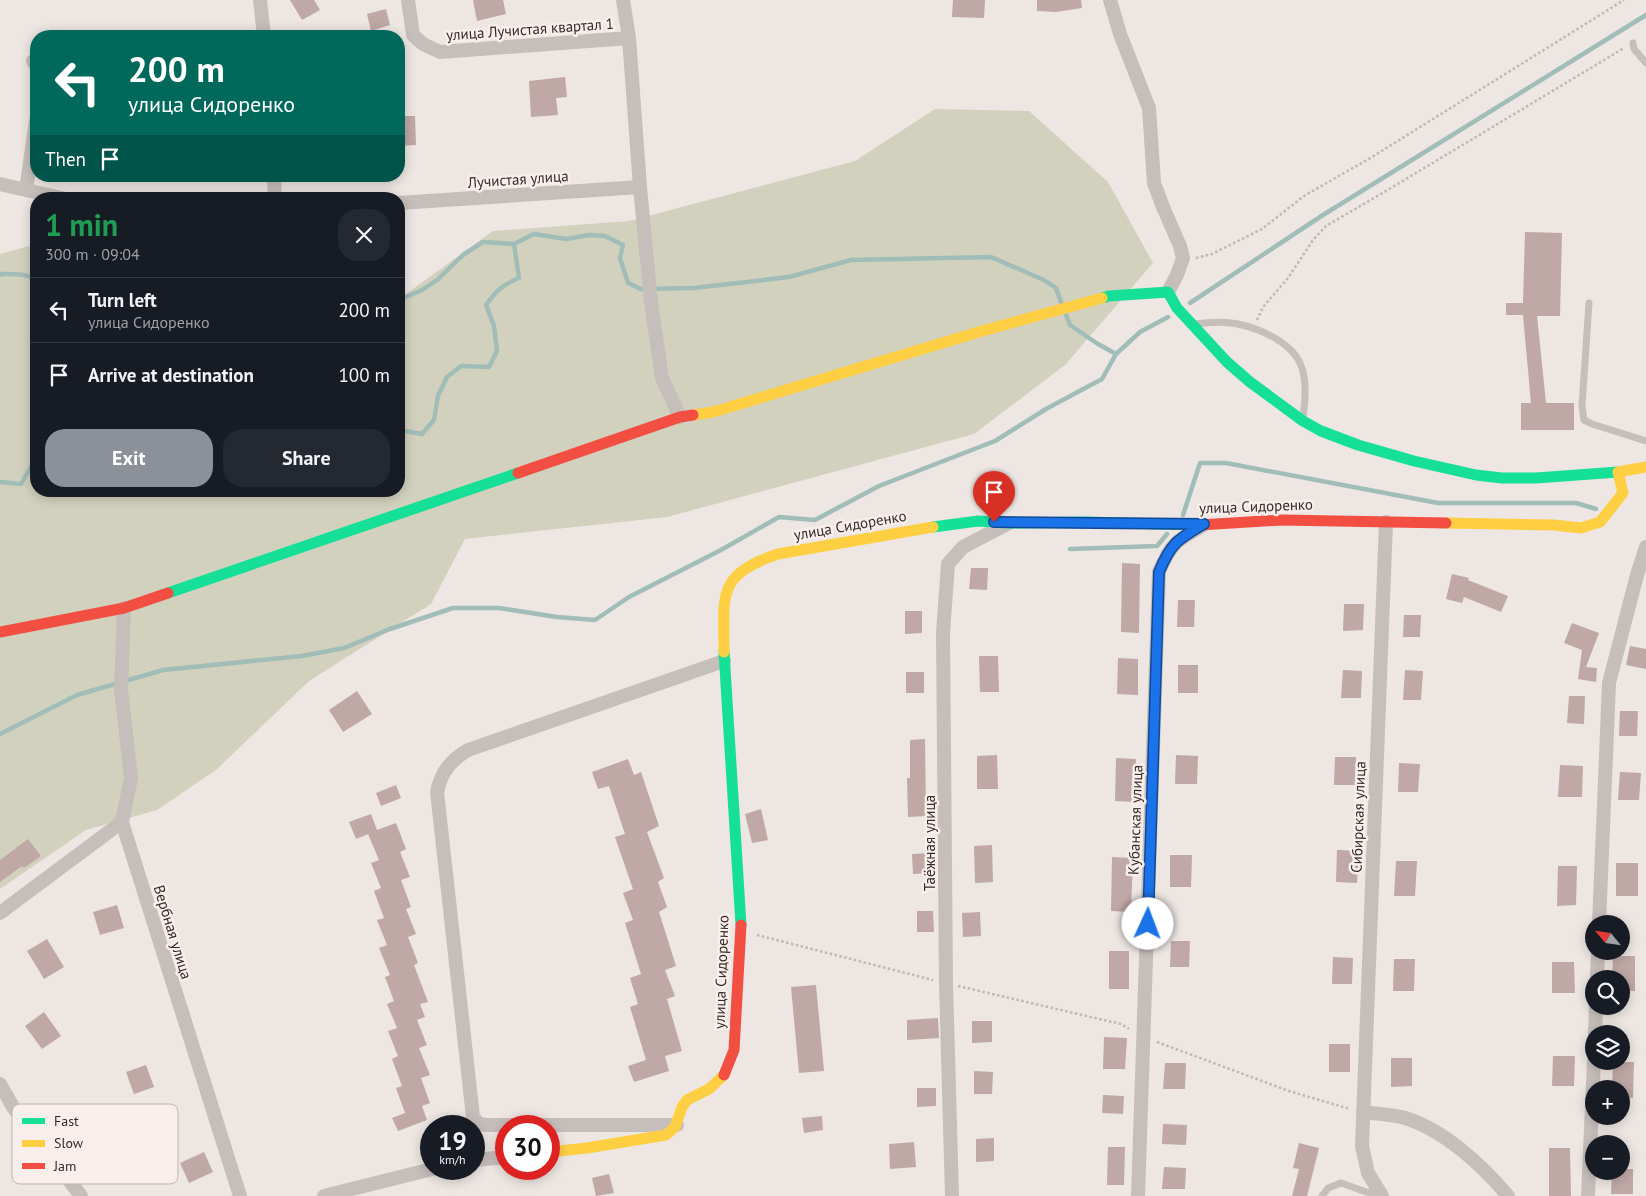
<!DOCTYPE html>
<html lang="en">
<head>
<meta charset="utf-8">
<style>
  body { margin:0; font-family:"PT Sans",sans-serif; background:#242831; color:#f1f3f6; height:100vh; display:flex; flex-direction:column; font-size:19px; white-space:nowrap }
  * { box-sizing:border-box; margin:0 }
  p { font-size:16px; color:#9ea1a6 }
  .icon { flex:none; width:28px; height:28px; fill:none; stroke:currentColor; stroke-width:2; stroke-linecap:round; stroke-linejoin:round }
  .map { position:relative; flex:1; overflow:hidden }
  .sheet { position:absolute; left:30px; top:192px; width:375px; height:305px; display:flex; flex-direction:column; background:#171b24; border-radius:20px; box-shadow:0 2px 12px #0003 }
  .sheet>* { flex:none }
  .top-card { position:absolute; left:30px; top:30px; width:375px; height:152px; border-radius:20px; box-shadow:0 2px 12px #0003; background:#00695c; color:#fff; overflow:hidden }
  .needle { width:32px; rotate:299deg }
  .buttons { position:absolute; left:1585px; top:915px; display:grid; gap:10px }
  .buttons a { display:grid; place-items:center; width:45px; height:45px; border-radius:50%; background:#171b24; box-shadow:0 2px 12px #0003; font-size:25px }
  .speed { position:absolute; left:420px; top:1115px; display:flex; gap:10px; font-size:25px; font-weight:700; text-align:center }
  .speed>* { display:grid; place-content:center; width:65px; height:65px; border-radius:50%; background:#171b24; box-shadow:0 2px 12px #0003; line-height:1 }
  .speed small { font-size:12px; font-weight:400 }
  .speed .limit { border:8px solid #d22; background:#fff; color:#111 }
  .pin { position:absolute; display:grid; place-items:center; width:42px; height:42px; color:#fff; margin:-51px -21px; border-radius:50% 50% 50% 0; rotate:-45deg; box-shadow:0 0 5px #0007 }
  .pin .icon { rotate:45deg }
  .me { position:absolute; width:55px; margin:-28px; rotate:2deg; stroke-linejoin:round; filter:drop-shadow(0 0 4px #0008) }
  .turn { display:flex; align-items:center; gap:18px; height:105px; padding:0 15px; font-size:22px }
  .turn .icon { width:65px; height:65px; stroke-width:2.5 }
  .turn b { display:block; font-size:35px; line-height:42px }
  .then { display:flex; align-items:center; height:48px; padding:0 15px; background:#0003; gap:10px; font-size:19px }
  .round { display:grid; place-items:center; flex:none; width:52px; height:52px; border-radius:20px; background:#242831 }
  .headline { display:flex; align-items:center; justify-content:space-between; height:85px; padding:0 15px }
  h1 { font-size:30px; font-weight:700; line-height:38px; color:#1e9e55 }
  .action { display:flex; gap:10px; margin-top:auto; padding:10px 15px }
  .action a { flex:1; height:58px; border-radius:20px; background:#8c9099; color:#fff; font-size:20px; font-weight:700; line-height:58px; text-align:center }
  .action a+a { background:#242831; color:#f1f3f6 }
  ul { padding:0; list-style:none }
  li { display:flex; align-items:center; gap:15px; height:65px; padding:0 15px; border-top:1px solid #363941 }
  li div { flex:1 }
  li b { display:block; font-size:19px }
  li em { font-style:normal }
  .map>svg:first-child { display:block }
  .green { fill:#d2d1be }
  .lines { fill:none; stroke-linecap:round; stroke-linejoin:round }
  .stream { stroke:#a1bdb7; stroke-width:4.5 }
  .building { fill:#bfa8a6 }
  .path { stroke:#bfb7b4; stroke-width:2.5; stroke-dasharray:2.5 2.5; stroke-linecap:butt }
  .lane { stroke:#c6bebb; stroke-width:7 }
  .street { stroke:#c6bebb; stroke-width:14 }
  .fast { stroke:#16e098; stroke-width:11 }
  .slow { stroke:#ffcf43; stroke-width:11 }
  .jam { stroke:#f24e42; stroke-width:11 }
  .route-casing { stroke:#114b97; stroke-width:12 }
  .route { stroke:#1a73e8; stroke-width:9 }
  .labels { text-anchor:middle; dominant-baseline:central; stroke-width:5; stroke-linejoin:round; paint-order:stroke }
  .street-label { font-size:15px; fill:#362b2a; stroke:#f8efeb }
  .key { fill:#f8efeb; stroke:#beb4b1; stroke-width:1 }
  .key-label { font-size:14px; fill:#362b2a }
</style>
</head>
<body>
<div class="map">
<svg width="1646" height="1196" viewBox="0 0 1646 1196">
  <rect width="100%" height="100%" fill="#ede6e3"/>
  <!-- green -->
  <path class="green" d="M935,109L1029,111L1108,182L1153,263L1065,365L974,434L667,517L465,539L431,604L309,681L216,770L157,810L86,830L0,889V254L36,244V491H399V299L493,231L629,221L855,161Z"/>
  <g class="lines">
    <!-- stream -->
    <path class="stream" d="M0,275V274C12,274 26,273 36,280
      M399,300L422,290L437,280L463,255L483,242L514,244L534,234L566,239L589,235L605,236L623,245L620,258L628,283L641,289L694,288L789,277L851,260L991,257L1044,280L1056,288L1062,305
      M1190,303L1323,215L1646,15
      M1065,312L1070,325L1098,344L1116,354
      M399,430L422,434L434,420L438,396L447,377L461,366L489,367L497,351L494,326L486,305C497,290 502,285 519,278L514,244
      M0,482L21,484L36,458
      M1183,515L1200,463H1226L1438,503H1576L1596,509
      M1070,549L1157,546L1167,534
      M0,734L77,695L163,670L302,656L344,648L390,629L453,608H499L557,617L595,620L629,597L721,550L779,517L815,520L879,486L995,441L1046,409L1102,379L1116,354L1140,332L1168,317"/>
  </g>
  <!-- building -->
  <path class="building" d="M290,0H314L320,10L302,20Z
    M473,0H503L506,14L477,21Z
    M953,0H985L984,18L952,17Z
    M1037,0H1081L1082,8L1056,12L1037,11Z
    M386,9L390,25L371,31L367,14Z
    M565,77L567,97L556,98L558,115L531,117L529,81Z
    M399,116H415L416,145L399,146Z
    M1525,232L1562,233L1560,316H1537L1546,403H1574V430H1521V403H1531L1523,315H1506V303H1523Z
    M1122,563L1140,564L1139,633L1121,632Z
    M971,568H988L987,590L969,589Z
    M1452,574L1469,578L1468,580L1508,596L1501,612L1464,597L1462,603L1446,599Z
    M1178,600H1195L1194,627H1177Z
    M1344,604H1364L1363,630L1343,631Z
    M905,611H922V633L905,634Z
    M1404,615H1421L1420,637H1403Z
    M1572,623L1599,633L1586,667L1597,668L1596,682L1578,679L1582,650L1564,643Z
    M1630,646L1646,649V669L1626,665Z
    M979,656H998L999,692H980Z
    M1118,658L1138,659V695L1117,694Z
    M1178,665H1198V693H1178Z
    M1343,670L1362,671L1361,698H1341Z
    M1405,670L1423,671L1421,700H1403Z
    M906,672H924V693H906Z
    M357,691L372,714L343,732L329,710Z
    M1569,696H1585L1584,724L1567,723Z
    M1620,711H1638L1637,736H1619Z
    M925,739L926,816L908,817L907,778H910V740Z
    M997,755L998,789H977V756Z
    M1176,755L1198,756L1197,784H1175Z
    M1335,757H1356L1355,785H1334Z
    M1116,758L1136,759L1134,802L1115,801Z
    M628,759L634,775L641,772L659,826L647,832L664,878L658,882L667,907L659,912L676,966L665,970L675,996L667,999L682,1051L665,1056L669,1071L634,1082L628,1066L646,1060L630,1007L638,1004L630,978L641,974L625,923L633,920L623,893L633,889L615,837L625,834L609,786L598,789L592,772Z
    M1399,763L1420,764L1418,792H1398Z
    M1560,765L1583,766L1582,797H1558Z
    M1620,772L1641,773L1639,800H1618Z
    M396,785L401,798L381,806L376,793Z
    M761,809L768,840L752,843L745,814Z
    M371,814L377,830L396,823L406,849L400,852L410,877L401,880L411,907L406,909L416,934L408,937L418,963L414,965L428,1002L420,1004L425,1017L417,1020L427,1045L419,1048L430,1075L421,1078L430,1103L422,1106L427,1120L398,1131L392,1118L405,1113L396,1088L402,1086L392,1059L398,1056L388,1031L397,1028L387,1004L394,1001L385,977L390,975L379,948L387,945L377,920L384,918L374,891L381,888L371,863L379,860L368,834L371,833L356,839L349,822Z
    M28,839L41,856L24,868L22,866L0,882V860Z
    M992,845L993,882L975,883L974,846Z
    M1337,850L1359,851L1357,883L1336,882Z
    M930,853V873L913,874L912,854Z
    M1170,855H1192L1191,887H1170Z
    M1112,857L1133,858L1131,912L1111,911Z
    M1396,861H1417L1415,896H1394Z
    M1616,863H1638V896H1616Z
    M1558,866H1577L1576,905L1557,906Z
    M117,905L124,928L100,935L93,912Z
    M917,911H933L934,932H917Z
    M980,912L981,936L963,937L962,913Z
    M47,939L64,967L44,979L27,951Z
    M1171,941H1190L1189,967H1170Z
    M1109,951H1129V989H1109Z
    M1613,956H1635V991H1621V979H1612Z
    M1333,957L1353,958L1352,984H1332Z
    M1394,959H1415L1414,991H1393Z
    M1552,962H1574L1575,993H1552Z
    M816,985L824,1071L799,1073L791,987Z
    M44,1012L61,1036L42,1049L25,1026Z
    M938,1018L939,1038L907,1040V1020Z
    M972,1021H992V1042L972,1043Z
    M1104,1037L1127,1038L1125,1069H1103Z
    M1329,1044H1350V1072H1329Z
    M1553,1056H1575L1574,1086H1552Z
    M1391,1058H1412V1086L1391,1087Z
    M1613,1062H1634L1633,1098L1621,1097V1089H1612Z
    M1165,1063H1186L1185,1089H1163Z
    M146,1065L154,1087L134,1094L126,1072Z
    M974,1071L993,1072L992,1094H974Z
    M917,1088H936V1106L917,1107Z
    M1103,1095L1124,1096L1123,1114L1102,1113Z
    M822,1116L823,1130L804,1133L802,1118Z
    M1163,1124L1187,1125L1186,1145L1162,1144Z
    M994,1138V1161L976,1162V1139Z
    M914,1142L916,1167L890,1169L889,1144Z
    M1299,1143L1319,1148L1307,1196H1292L1299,1169L1293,1168Z
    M1108,1147H1125L1124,1185H1107Z
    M1549,1148H1570L1571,1196H1549Z
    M204,1152L213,1172L189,1183L180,1163Z
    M1164,1167L1186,1168L1185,1189H1162Z
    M1621,1169H1633V1194H1611L1612,1171H1621Z
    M609,1174L614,1193L596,1196L592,1178Z"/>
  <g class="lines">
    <!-- path -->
    <path class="path" d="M1196,258L1212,254L1262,229L1304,196L1372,157L1624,0
      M1257,320L1263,307L1288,278L1313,240L1326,226L1386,191L1624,48
      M757,935L933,980
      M958,986L1121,1024L1129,1029
      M1157,1042L1289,1091L1350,1109"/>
    <!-- lane -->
    <path class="lane" d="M1633,43L1634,49L1646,63
      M1589,303L1582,406L1584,420L1592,424L1646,441
      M1195,324C1210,322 1224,321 1238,324C1261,329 1294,343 1302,368C1307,385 1305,401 1303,418
      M1322,1196L1328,1188L1341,1183L1378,1196"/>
    <!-- street -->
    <path class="street" d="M260,0L264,36
      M408,0L413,35L423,44L440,52L629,38
      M623,0L629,38L640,187L651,302L662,378L680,417
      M1110,0L1120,34L1149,108L1154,183L1163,207L1180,246L1183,258L1177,275L1168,292
      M33,61L36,66
      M274,176L275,199
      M0,184L66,199
      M26,190L36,121
      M399,203L640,187
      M122,822L131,778L121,689L124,608
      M0,913L122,822L240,1196
      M1599,924L1609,683L1637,575L1646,547
      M1597,979L1598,951
      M1595,1034L1596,1006
      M0,1084L13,1107L81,1196
      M1363,1112C1376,1114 1392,1114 1405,1118C1444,1130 1482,1165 1508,1196
      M677,1125H485L478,1123L473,1117L437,792C441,772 451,760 468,750L724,661
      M474,1160L506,1157
      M324,1196L432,1169
      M952,1196L946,983L943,633L948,564L963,547L1009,523
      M1138,1196L1159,572C1171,543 1177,540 1204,525
      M1382,1196L1368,1173L1362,1146L1386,522
      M1588,1196L1594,1061"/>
    <!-- fast -->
    <path class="fast" d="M1102,298L1109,296L1168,292L1177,308L1227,362L1250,382L1303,421L1321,431L1358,445L1414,461L1476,475L1502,478H1536L1618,472
      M933,527L978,521L1009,523L1087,522L1200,525
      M168,593L518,473
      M724,652L741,925"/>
    <!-- slow -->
    <path class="slow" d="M693,415L713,412L982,331L1102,298
      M1446,523L1554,525L1581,528L1600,522L1623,493L1618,472L1646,467
      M724,652C724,595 716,575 778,554L933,527
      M549,1152L587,1148L666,1135L675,1127L682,1107L687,1100L709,1089L724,1075"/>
    <!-- jam -->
    <path class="jam" d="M518,473L680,417L693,415
      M1200,525L1282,520L1446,523
      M0,632L124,608L168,593
      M724,1075L734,1050L741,925"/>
  </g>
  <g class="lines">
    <defs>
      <path id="route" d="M994,522L1204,524C1177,540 1171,543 1159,572L1148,924"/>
    </defs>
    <!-- route casing -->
    <use href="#route" class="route-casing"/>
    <!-- route -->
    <use href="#route" class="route"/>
  </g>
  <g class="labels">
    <!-- street labels -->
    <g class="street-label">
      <text transform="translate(530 29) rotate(-4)">улица Лучистая квартал 1</text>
      <text transform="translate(518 179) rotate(-4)">Лучистая улица</text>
      <text transform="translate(1256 506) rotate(-2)">улица Сидоренко</text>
      <text transform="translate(850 525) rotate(-10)">улица Сидоренко</text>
      <text transform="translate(1358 817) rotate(-88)">Сибирская улица</text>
      <text transform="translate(1135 820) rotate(-88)">Кубанская улица</text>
      <text transform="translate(929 843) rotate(-90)">Таёжная улица</text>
      <text transform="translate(173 932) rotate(73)">Вербная улица</text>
      <text transform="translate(721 972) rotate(-88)">улица Сидоренко</text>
    </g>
  </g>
  <!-- legend -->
  <rect x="12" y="1104" width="166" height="80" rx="8" class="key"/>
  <rect x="22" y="1118" width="23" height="6" fill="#16e098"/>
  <rect x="22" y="1140" width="23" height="7" fill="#ffcf43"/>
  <rect x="22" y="1163" width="23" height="6" fill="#f24e42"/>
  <g class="key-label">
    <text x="54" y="1126">Fast</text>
    <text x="54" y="1148">Slow</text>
    <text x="54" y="1171">Jam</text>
  </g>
</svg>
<div class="buttons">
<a><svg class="needle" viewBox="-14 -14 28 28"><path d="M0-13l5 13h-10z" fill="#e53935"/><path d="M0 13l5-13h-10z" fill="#9ea1a6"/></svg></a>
<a><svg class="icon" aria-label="search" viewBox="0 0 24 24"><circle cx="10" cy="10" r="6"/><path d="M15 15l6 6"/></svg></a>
<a><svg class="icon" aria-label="layers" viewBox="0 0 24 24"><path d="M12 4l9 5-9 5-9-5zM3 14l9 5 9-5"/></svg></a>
<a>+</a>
<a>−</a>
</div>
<div class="speed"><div>19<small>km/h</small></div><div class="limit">30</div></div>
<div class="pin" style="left:994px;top:522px;background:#d93025"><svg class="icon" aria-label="arrive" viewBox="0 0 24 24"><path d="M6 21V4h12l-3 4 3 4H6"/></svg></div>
<svg class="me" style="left:1148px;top:924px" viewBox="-20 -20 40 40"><circle r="19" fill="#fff"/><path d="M0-13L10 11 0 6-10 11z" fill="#1a73e8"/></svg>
<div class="top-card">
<div class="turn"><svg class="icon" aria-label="left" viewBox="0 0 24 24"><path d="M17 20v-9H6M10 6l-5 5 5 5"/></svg><div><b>200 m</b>улица Сидоренко</div></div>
<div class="then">Then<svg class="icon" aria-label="arrive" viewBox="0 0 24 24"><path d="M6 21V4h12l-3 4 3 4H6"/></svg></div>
</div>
<section class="sheet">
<div class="headline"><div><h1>1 min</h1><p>300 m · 09:04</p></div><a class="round"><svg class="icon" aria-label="close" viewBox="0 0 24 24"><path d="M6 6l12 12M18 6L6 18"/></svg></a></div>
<ul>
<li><svg class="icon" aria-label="left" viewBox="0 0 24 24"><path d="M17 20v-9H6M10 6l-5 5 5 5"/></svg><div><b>Turn left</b><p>улица Сидоренко</p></div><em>200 m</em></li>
<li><svg class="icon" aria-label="arrive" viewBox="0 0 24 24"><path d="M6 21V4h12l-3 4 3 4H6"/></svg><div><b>Arrive at destination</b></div><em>100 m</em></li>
</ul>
<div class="action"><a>Exit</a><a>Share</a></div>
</section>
</div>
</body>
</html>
